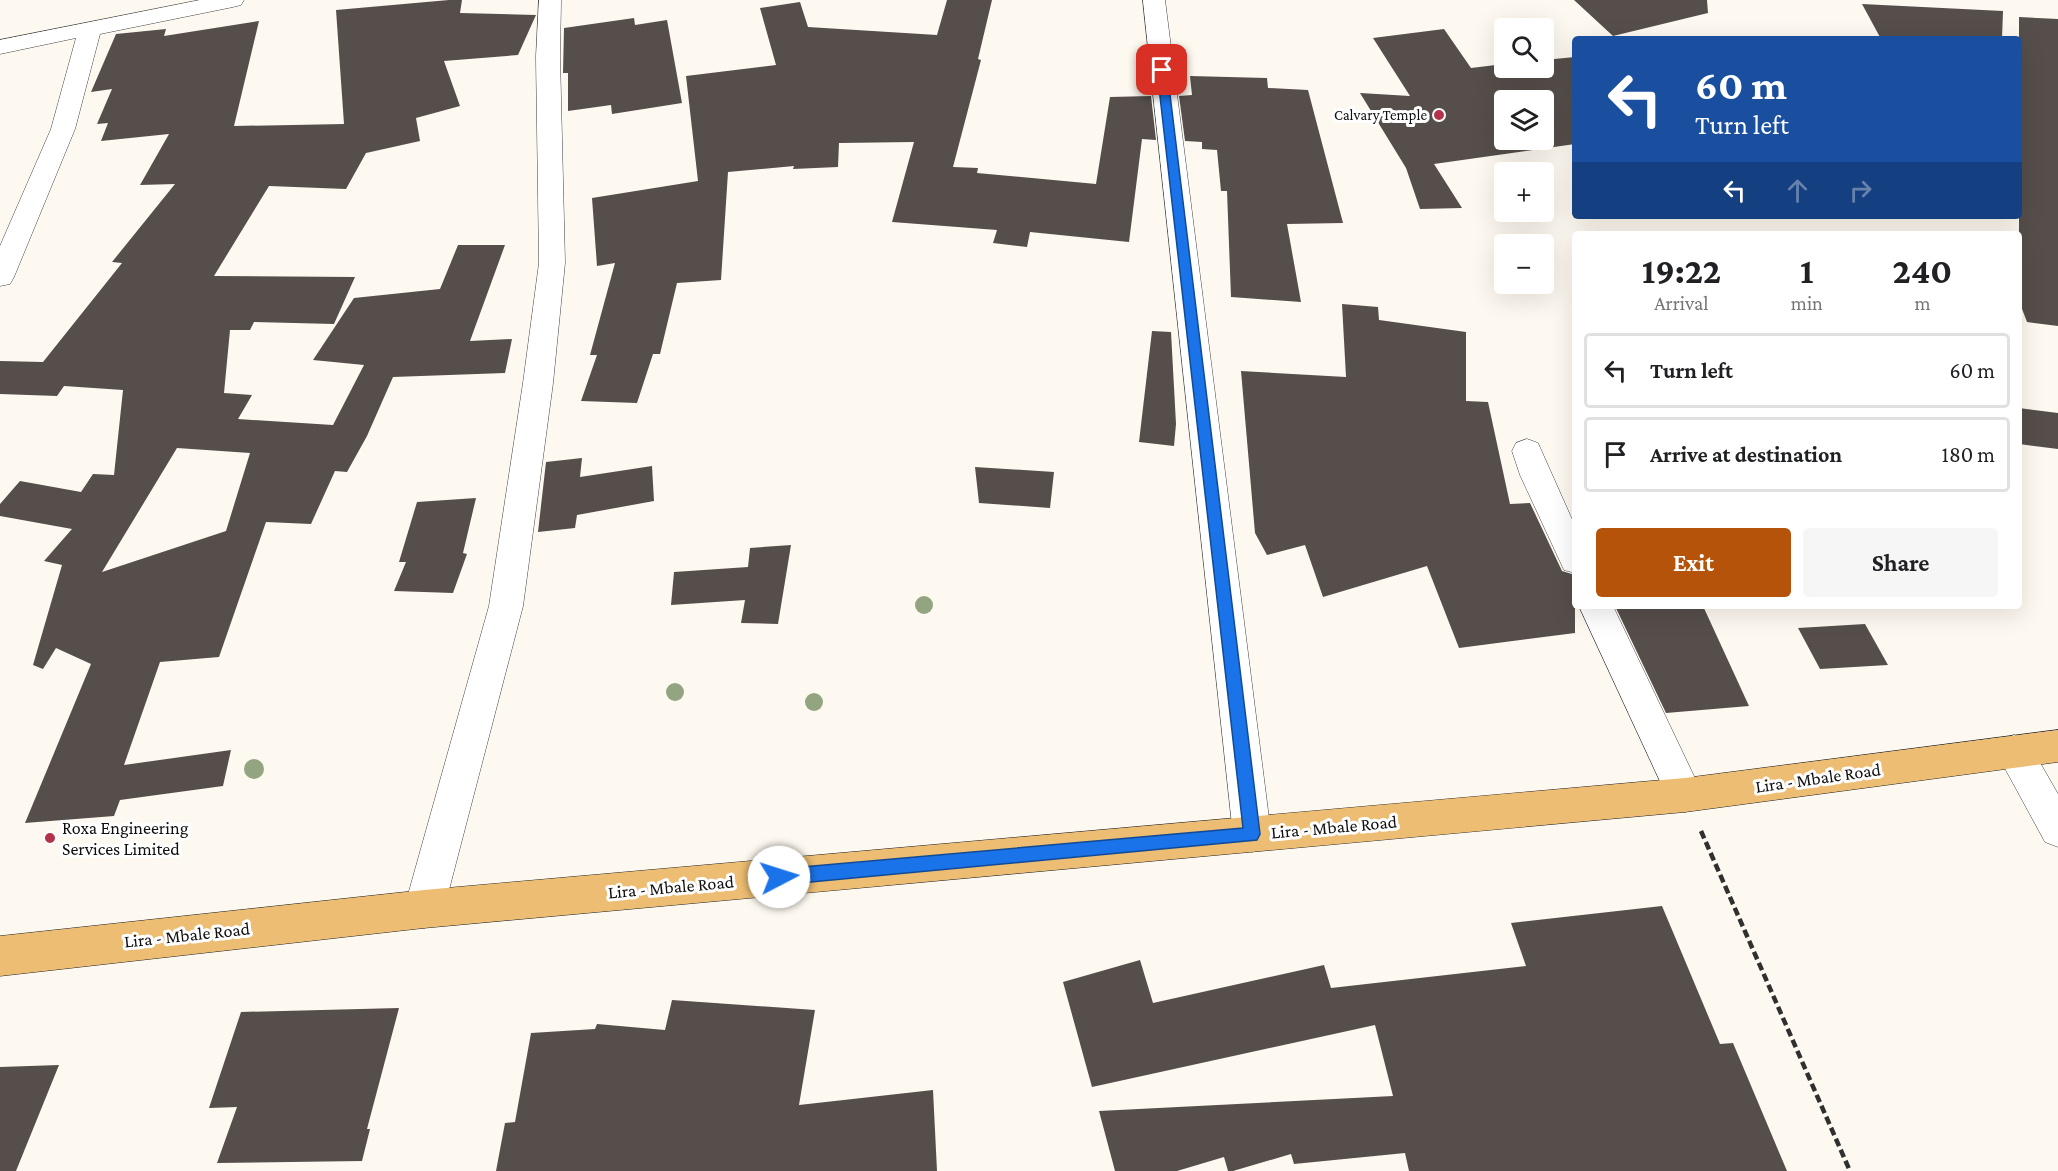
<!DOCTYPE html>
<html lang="en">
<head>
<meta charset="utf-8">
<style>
  body { margin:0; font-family:"Crimson Pro",serif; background:#f6f6f6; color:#202124; height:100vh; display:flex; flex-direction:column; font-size:22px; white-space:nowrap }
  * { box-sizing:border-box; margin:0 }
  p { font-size:20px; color:#757577 }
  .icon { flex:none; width:33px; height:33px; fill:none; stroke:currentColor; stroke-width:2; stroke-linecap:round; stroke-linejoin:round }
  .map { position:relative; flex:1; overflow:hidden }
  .side { position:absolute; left:1572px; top:231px; width:450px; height:378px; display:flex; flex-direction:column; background:#fff; border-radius:6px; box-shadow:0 6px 24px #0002 }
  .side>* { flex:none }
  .top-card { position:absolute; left:1572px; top:36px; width:450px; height:183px; border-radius:6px; box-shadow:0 6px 24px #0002; background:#1a4fa0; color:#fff; overflow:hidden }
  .controls { position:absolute; left:1494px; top:18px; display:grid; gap:12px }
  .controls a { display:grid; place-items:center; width:60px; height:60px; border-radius:6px; background:#fff; box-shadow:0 6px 24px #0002; font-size:30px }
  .pin { position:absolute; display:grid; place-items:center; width:51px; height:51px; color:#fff; margin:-26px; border-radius:12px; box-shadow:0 3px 9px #0006 }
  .me { position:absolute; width:66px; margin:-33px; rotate:85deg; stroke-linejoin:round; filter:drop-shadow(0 0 4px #0008) }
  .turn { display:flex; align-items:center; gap:21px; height:126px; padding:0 24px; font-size:27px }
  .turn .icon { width:78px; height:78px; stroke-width:2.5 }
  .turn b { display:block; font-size:42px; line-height:51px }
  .lanes { display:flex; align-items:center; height:57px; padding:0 24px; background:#0003; justify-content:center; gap:30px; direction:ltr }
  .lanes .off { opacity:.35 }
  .eta { display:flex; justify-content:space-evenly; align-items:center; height:102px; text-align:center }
  .eta b { font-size:36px; font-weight:700; line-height:42px }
  .cta { display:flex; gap:12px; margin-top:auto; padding:12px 24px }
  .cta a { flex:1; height:69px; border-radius:6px; background:#b45309; color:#fff; font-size:24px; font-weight:700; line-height:69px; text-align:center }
  .cta a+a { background:#f6f6f6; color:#202124 }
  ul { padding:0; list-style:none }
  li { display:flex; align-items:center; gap:18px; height:75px; margin:0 12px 9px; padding:0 12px; border:3px solid #e0e0e0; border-radius:6px }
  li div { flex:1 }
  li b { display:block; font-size:22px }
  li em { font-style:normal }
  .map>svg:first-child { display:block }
  .building { fill:#564e4b; fill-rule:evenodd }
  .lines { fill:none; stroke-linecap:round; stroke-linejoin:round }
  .minor-casing { stroke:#414141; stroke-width:1 }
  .major-casing { stroke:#1f1f1f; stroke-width:1 }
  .path { stroke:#303030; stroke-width:4.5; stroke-dasharray:8 4; stroke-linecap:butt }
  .minor { fill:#fff; fill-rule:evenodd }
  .major { fill:#ecbd72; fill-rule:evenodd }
  .tree { fill:#92a580 }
  .route { fill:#1a73e8; stroke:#114b97; stroke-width:1.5 }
  .poi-dot { fill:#b2324a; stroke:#fff; stroke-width:2 }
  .labels { text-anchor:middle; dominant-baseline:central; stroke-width:6; stroke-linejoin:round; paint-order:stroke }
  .far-poi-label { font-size:15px; fill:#0e0e0e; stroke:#fff; text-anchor:end }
  .street-label { font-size:18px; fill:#0e0e0e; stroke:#fff }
  .poi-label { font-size:18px; fill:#0e0e0e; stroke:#fff; text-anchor:start }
</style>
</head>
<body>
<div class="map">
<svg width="2058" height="1171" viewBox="0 0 2058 1171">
  <rect width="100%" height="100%" fill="#fef9f0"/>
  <!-- building -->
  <path class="building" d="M449,0H462L460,13L536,15L518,55L444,61L460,106L416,118L420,141L366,153L346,189L269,186L214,276L355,277L334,324L254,322L250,330H230L224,393L252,395L238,419L333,425L364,365L313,360L354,298L440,289L458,245H505L470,341L512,339L505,373L393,377L367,436L347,472L335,471L311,524L266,522L219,657L160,662L124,765L231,750L223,786L120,800L114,816L25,823L91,664L56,648L43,669L33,665L62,565L44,561L72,529L0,516V504L20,481L81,492L93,474L114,475L123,390L64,386L57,396L0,394V361L43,362L122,263L112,262L175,184L140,185L169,134L101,141L108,123L97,124L112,89L91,92L116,34L166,29L164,36L259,21L234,126L344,124L336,10ZM177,448L250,453L226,531L102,572Z
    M947,0H992L978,59L981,60L953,167L978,168L977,173L1096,184L1110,97L1151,96L1156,140L1142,139L1129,242L1030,232L1027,247L993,243L997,230L892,222L914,142L839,143L838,167L793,169L794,166L728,172L721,280L677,283L660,354H653L637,403L581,401L597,355H590L615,263L597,266L592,198L698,181L686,76L776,65L760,8L800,2L808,27L937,35Z
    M1574,0H1707L1708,13L1613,36Z
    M1862,4L2003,11L2002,39H1881Z
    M2019,17L2058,19V326L2027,322L2019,301Z
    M634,18L635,25L667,20L682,103L612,114L611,105L568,111V73H563L564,28Z
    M1444,29L1471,68L1504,64V68H1544V60L1575,57V144L1434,164L1462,208L1420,209L1406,168L1360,93L1410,96L1373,38ZM1504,100H1544V140H1504Z
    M1190,76L1267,78L1268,88L1308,90L1343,223L1287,224L1301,302L1231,297L1227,191H1221L1217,150L1202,149V142L1185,141L1179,96L1192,95Z
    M1342,304L1378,307L1379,320L1466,332V401L1488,402L1510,504L1530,503L1562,571L1575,575V633L1459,648L1427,566L1323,597L1305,545L1267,555L1255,533L1241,371L1346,377Z
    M1152,331L1171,332L1176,424L1174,446L1139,442Z
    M2019,408L2058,413V449L2019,444Z
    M582,458L580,477L652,466L654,501L577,515L575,528L538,532L546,462Z
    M975,467L1054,472L1050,508L979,503Z
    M476,498L463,553L467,554L453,593L394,591L406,562H399L417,502Z
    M791,545L778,624L741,623L745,600L671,605L674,572L748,567L750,548Z
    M1615,606H1703L1749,706L1666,713Z
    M1865,624L1888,665L1820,669L1798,628Z
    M1662,906L1720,1044L1733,1043L1787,1171H1409L1405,1153L1294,1164L1291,1154L1233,1171H1228L1224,1157L1177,1171H1115L1099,1111L1393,1096L1375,1025L1092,1087L1063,982L1140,960L1153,1003L1324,965L1331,988L1526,966L1511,923Z
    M672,1000L815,1010L799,1105L933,1090L937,1171H496L505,1123L515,1122L531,1033L595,1029L597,1024L665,1030Z
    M399,1008L367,1129H370L362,1161L217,1163L237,1107L209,1108L241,1012Z
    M59,1065L16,1171H0V1067Z"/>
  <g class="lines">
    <defs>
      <path id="minor" d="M200,0H244L241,5L233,7L100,34L75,129L14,277L10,284L0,286V246L51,129L76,38L0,54V40Z
        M539,0H561L560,57L565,263L553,383L523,606L444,909L438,923L424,928L410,923L404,909L489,606L523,383L539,263L536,57Z
        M1143,0H1165L1271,834L1265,847L1252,852L1239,847L1233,834Z
        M1527,439L1538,443L1575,526V573L1564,570L1520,475L1512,451L1516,443Z
        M1579,606H1613L1703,795L1698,807L1685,812L1672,807Z
        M2014,735L2027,740L2058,794V847L2045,842L1996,752L2001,740Z"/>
      <path id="major" d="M2058,730V762L1685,812L424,928L0,976V936L424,890L1685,778Z"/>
    </defs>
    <!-- minor casing -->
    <use href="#minor" class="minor-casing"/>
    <!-- major casing -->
    <use href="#major" class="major-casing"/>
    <!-- path -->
    <path class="path" d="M1701,831L1850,1171"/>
    <!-- minor -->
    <use href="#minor" class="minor"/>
    <!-- major -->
    <use href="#major" class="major"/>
  </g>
  <!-- trees -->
  <g class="tree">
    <circle cx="924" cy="605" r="9"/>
    <circle cx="675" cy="692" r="9"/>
    <circle cx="814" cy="702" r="9"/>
    <circle cx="254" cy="769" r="10"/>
  </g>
  <!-- route -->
  <path class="route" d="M1162,67L1167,70L1260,834L1257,840L779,885L773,883L771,877L773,872L779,869L1243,828L1157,70Z"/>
  <!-- markers -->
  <g class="poi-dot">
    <circle cx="1439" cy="115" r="6"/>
    <circle cx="50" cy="838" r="6"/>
  </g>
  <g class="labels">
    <!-- far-poi labels -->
    <g class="far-poi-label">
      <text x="1427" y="115">Calvary Temple</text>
    </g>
    <!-- street labels -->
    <g class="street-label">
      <text transform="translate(1818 778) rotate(-8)">Lira - Mbale Road</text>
      <text transform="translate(1334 827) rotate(-5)">Lira - Mbale Road</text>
      <text transform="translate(671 887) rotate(-5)">Lira - Mbale Road</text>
      <text transform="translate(187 935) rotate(-6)">Lira - Mbale Road</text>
    </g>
    <!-- poi labels -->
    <g class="poi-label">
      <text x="62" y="828">Roxa Engineering<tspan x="62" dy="21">Services Limited</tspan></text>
    </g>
  </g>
</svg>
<div class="controls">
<a><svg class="icon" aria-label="search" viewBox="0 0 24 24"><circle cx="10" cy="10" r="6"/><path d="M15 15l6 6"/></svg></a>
<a><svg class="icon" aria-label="layers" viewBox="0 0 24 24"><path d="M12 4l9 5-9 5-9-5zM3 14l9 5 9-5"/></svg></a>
<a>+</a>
<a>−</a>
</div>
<div class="pin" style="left:1162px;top:70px;background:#d93025"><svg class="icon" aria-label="arrive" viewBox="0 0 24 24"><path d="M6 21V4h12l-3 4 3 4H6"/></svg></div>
<svg class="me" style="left:779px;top:877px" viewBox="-20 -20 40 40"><circle r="19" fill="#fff"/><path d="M0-13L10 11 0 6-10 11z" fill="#1a73e8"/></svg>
<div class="top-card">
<div class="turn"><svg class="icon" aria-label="left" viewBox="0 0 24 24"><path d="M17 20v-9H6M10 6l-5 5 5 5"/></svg><div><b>60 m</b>Turn left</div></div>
<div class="lanes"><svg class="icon" aria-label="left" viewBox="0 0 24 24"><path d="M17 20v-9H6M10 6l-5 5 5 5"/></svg><svg class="icon off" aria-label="ahead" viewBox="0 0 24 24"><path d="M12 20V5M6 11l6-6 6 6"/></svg><svg class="icon off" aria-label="right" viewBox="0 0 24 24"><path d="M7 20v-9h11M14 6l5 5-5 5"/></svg></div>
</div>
<section class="side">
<div class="eta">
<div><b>19:22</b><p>Arrival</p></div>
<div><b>1</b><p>min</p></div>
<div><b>240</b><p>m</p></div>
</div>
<ul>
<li><svg class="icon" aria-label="left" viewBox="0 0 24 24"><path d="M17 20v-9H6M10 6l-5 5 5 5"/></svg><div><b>Turn left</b></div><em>60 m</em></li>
<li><svg class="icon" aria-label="arrive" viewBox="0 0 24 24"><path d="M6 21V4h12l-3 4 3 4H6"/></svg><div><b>Arrive at destination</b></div><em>180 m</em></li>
</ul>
<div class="cta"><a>Exit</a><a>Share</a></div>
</section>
</div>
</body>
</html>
